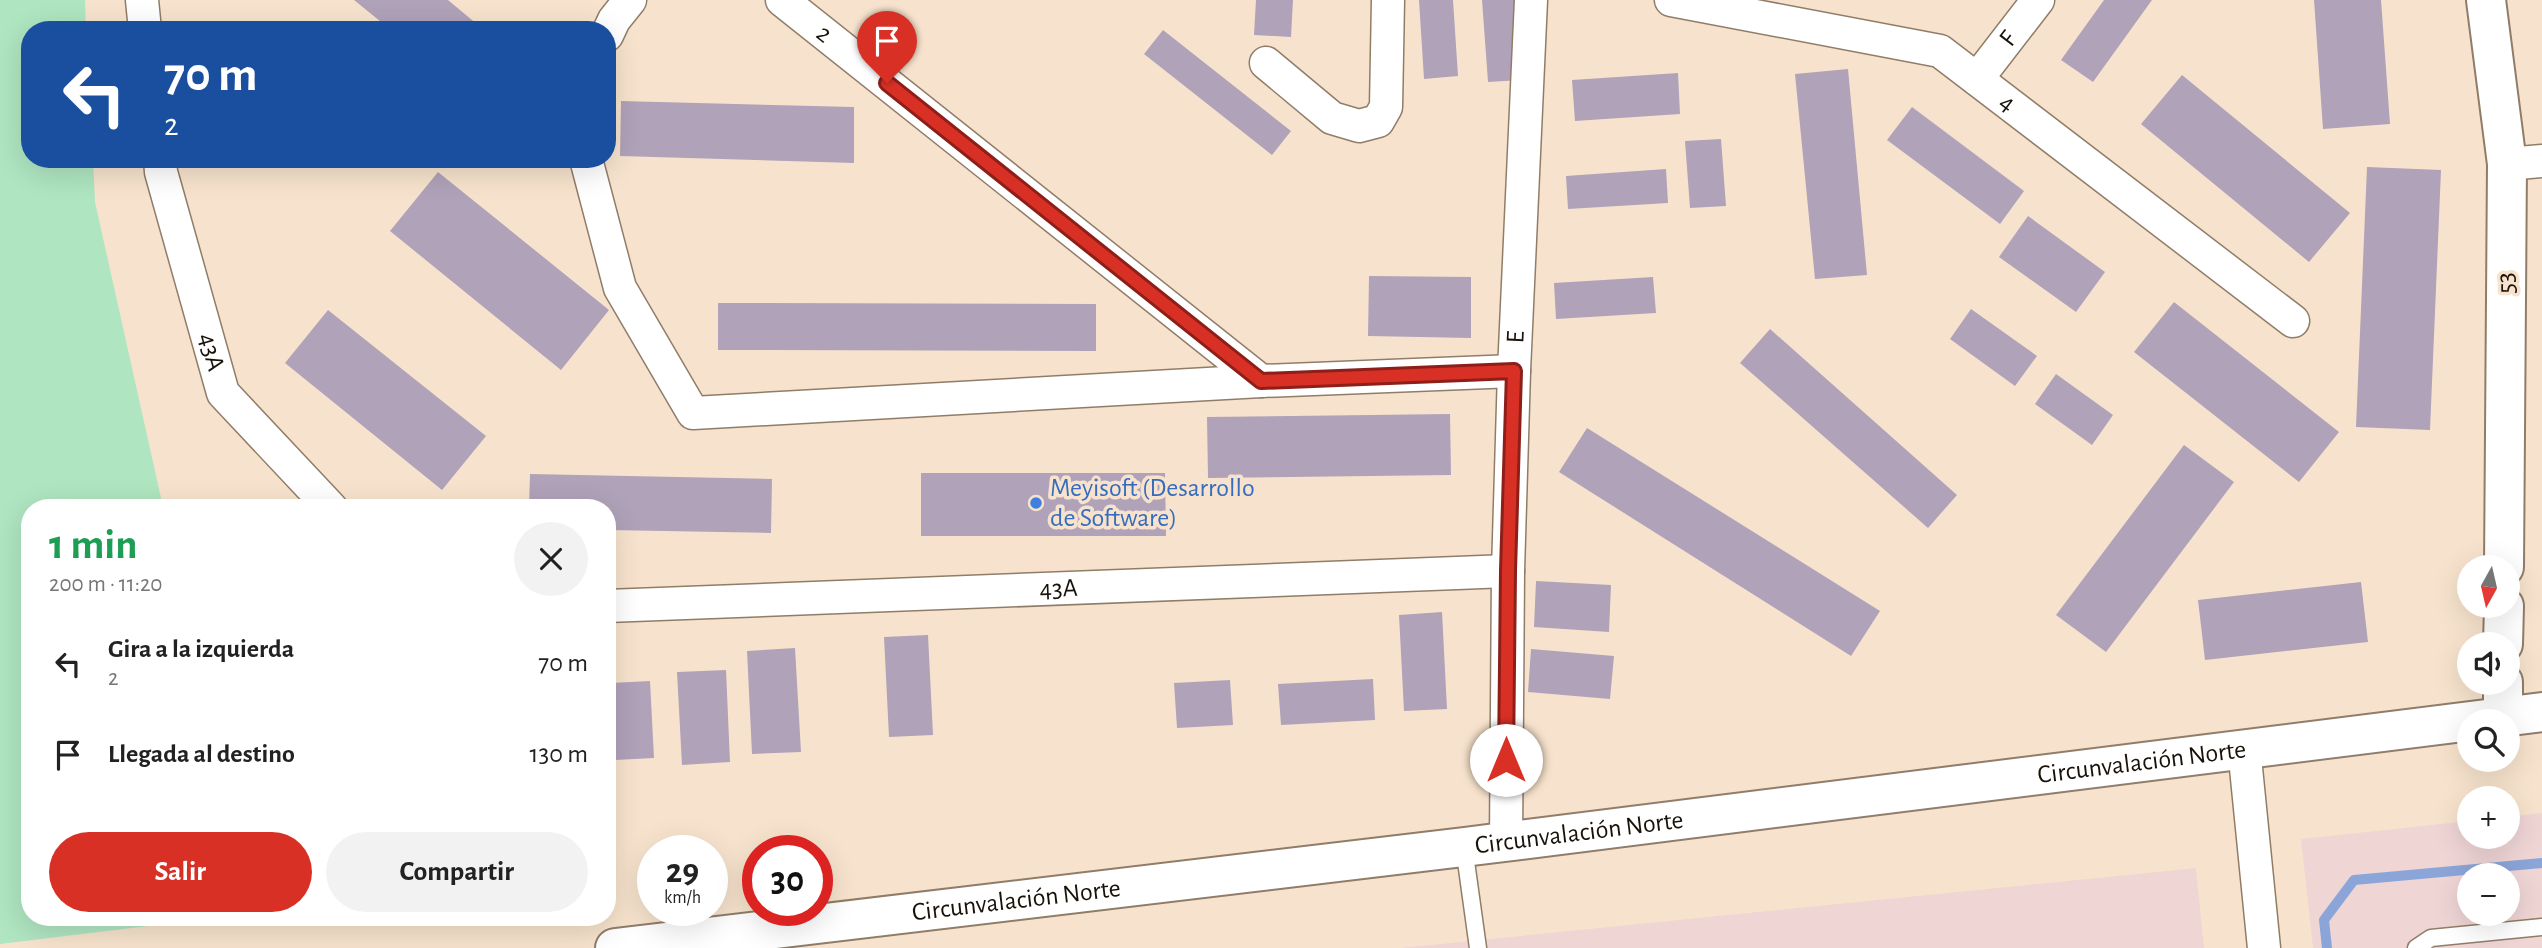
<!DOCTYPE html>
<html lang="es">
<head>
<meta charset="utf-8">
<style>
  body { margin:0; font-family:"Alegreya Sans",sans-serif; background:#f2f2f2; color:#222; height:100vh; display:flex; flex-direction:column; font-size:26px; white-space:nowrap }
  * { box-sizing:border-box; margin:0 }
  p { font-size:23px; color:#767676 }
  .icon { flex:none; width:38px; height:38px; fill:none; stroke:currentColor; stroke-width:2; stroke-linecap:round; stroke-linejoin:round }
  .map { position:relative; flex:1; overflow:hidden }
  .side { position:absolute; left:21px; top:499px; width:595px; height:427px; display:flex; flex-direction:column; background:#fff; border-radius:28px; box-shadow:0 7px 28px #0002 }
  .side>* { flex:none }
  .hud { position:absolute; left:21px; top:21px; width:595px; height:147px; border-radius:28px; box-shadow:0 7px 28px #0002; background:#1a4fa0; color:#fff; overflow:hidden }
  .needle { width:46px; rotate:188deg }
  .tools { position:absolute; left:2457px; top:555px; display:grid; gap:14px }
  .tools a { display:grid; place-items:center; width:63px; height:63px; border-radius:50%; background:#fff; box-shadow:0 7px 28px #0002; font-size:35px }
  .speed { position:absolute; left:637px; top:835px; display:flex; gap:14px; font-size:35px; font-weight:700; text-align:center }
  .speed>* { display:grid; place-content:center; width:91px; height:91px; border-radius:50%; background:#fff; box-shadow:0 7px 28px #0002; line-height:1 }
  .speed small { font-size:18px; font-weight:400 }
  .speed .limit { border:10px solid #d22; background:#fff; color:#111 }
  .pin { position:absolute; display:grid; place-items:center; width:60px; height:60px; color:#fff; margin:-72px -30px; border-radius:50% 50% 50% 0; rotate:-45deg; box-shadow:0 0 7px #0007 }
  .pin .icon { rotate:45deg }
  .me { position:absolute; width:77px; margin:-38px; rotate:0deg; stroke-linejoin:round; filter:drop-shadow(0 0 5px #0008) }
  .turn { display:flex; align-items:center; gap:24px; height:147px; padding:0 28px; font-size:32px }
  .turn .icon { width:91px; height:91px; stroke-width:2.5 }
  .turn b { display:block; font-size:49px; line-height:60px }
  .round { display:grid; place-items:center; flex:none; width:74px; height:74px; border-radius:37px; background:#f2f2f2 }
  .overview { display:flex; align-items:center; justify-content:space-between; height:119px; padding:0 28px }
  h1 { font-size:42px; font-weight:700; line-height:52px; color:#1e9e55 }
  .primary-button { display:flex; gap:14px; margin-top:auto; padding:14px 28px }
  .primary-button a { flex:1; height:80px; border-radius:42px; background:#d93025; color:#fff; font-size:28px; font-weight:700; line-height:80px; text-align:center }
  .primary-button a+a { background:#f2f2f2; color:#222 }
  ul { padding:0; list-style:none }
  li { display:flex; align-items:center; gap:21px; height:91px; padding:0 28px }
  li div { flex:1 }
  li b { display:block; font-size:26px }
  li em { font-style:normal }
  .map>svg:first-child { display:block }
  .industrial { fill:#f0d5d5; fill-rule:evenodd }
  .green { fill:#afe5c1 }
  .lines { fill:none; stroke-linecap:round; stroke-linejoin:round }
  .stream { stroke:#8ca5d9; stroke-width:10 }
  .building { fill:#b0a2b9 }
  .lane-casing { stroke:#907d69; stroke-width:19 }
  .street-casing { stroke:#907d69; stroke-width:35 }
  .secondary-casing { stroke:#907d69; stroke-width:42 }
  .primary-casing { stroke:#907d69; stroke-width:42 }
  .lane { stroke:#fff; stroke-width:16 }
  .street { stroke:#fff; stroke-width:32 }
  .secondary { stroke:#fff; stroke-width:38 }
  .primary { stroke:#fff; stroke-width:38 }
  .route-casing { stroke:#8d1f18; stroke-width:18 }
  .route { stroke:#d93025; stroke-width:12 }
  .shop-dot { fill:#3f7fe0; stroke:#f7e3cd; stroke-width:2.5 }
  .labels { text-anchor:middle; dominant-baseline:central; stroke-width:7; stroke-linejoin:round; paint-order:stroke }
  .street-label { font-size:26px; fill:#18120a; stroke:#f7e3cd }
  .shop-label { font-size:26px; fill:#366cbe; stroke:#f7e3cd; text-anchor:start }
</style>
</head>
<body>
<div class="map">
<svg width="2542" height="948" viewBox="0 0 2542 948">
  <rect width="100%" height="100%" fill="#f7e3cd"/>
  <!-- industrial -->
  <path class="industrial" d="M2542,813V948H2313L2301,839L2469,821V836H2508V817ZM2469,875H2508V914H2469Z
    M2196,868L2204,948H1401Z"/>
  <!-- green -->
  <path class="green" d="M0,0H85L86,30H30V159H93L95,202L163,507L30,508V917H222L0,944Z"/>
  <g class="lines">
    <!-- stream -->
    <path class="stream" d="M2327,948L2324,920L2354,880L2542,863"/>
  </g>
  <!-- building -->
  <path class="building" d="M354,0H448L484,30H391Z
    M1256,0H1293L1291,37L1254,35Z
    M1419,0H1453L1458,76L1424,79Z
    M1482,0H1516L1521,80L1488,82Z
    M2104,0H2152L2093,82L2061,60Z
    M2314,0H2381L2390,124L2323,129Z
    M1163,30L1291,131L1272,155L1144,54Z
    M1848,69L1867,275L1815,279L1795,74Z
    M1678,73L1680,114L1575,121L1572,80Z
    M2182,75L2350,213L2309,262L2141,124Z
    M621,101L854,107V163L620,156Z
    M1912,107L2024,191L2000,224L1887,140Z
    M1721,139L1726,206L1690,208L1685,141Z
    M2367,167L2441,170L2430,430L2356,427Z
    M1666,169L1668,203L1568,209L1566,176Z
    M438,172L609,310L561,370L390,231Z
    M2028,216L2105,272L2076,312L1999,257Z
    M1369,276L1471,277V338L1368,336Z
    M1653,277L1656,313L1556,319L1554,283Z
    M2174,302L2339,432L2299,482L2134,352Z
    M718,303L1096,304V351L718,350Z
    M1971,309L2037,356L2015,386L1950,339Z
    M328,310L486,436L442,490L285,363Z
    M1770,329L1957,495L1928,528L1740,363Z
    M2056,374L2113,415L2092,445L2035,404Z
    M1450,414L1451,475L1208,478L1207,417Z
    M1587,428L1880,611L1851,656L1559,472Z
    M2184,445L2234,482L2106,652L2056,615Z
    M921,473H1165L1166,536H921Z
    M530,474L772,479L771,533L607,530V508H529Z
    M1536,581L1611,585L1609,632L1534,627Z
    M2361,582L2368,642L2205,660L2198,600Z
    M1442,612L1447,709L1404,711L1399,615Z
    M928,635L933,735L889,737L884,637Z
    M795,648L801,752L752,754L747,651Z
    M1531,649L1614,656L1610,699L1528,692Z
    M726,670L730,762L682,765L677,672Z
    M1373,679L1375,720L1281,725L1278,684Z
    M1230,680L1233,725L1177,728L1174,683Z
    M650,681L654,758L615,760L611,683Z"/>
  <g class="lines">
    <defs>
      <path id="lane" d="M1464,847L1478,948
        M2416,948L2431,938L2542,927"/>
      <g id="street">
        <path d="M142,0L145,30"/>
        <path id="s1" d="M782,0L1261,381"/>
        <path id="s2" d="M1671,0L1940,51L2293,321"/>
        <path d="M607,35L614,20L630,0"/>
        <path d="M1266,63L1332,118L1359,126L1378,121L1386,107L1388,0"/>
        <path id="s3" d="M1977,79L2038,0"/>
        <path id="s4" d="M160,159L161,172L223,393L331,508"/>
        <path d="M586,159L620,288L693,413L1261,381L1514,371"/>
        <path d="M2507,164L2542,161"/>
        <path id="s5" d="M607,606L1508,571"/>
        <path d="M2244,748L2264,948"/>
        <path id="s6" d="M1506,841L1508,571L1514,371L1531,0"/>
      </g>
      <path id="secondary" d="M2486,0L2507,164L2504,567
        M2503,644L2504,606
        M2503,716V682"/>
      <g id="primary">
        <path id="s7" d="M615,948L1464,847L2542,712"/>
      </g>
    </defs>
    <!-- lane casing -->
    <use href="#lane" class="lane-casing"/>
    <!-- street casing -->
    <use href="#street" class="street-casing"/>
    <!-- secondary casing -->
    <use href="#secondary" class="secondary-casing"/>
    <!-- primary casing -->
    <use href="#primary" class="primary-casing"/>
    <!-- lane -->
    <use href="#lane" class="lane"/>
    <!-- street -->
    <use href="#street" class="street"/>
    <!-- secondary -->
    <use href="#secondary" class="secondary"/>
    <!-- primary -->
    <use href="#primary" class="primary"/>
  </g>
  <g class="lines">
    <defs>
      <path id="route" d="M887,83L1261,381L1514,371L1508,571L1506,760"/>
    </defs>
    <!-- route casing -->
    <use href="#route" class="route-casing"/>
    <!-- route -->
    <use href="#route" class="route"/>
  </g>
  <!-- markers -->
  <circle class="shop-dot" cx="1036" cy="503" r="7"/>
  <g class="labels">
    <!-- street labels -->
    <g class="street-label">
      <text stroke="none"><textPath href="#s1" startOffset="54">2</textPath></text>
      <text stroke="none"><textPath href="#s3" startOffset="51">F</textPath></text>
      <text stroke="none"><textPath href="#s2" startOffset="359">4</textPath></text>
      <text transform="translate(2506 283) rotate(-90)">53</text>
      <text stroke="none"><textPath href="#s6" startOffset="504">E</textPath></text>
      <text stroke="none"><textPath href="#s4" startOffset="200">43A</textPath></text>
      <text stroke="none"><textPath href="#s5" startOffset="452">43A</textPath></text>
      <text stroke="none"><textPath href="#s7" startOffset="1538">Circunvalación Norte</textPath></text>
      <text stroke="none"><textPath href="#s7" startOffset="971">Circunvalación Norte</textPath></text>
      <text stroke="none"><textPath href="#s7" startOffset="404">Circunvalación Norte</textPath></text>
    </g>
    <!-- shop labels -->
    <g class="shop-label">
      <text x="1050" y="488">Meyisoft (Desarrollo<tspan x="1050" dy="30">de Software)</tspan></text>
    </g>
  </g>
</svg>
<div class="tools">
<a><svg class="needle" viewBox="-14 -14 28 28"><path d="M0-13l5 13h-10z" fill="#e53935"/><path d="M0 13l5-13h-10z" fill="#767676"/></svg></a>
<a><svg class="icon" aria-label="sound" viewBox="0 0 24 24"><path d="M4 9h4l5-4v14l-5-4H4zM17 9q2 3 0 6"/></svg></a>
<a><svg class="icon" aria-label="search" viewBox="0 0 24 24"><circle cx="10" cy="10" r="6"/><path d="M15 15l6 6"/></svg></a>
<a>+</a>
<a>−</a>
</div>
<div class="speed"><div>29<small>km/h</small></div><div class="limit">30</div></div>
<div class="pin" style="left:887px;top:83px;background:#d93025"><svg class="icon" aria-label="arrive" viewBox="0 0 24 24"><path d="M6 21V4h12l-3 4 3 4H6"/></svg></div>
<svg class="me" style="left:1506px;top:760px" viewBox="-20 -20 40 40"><circle r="19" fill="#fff"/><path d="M0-13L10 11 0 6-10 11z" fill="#d93025"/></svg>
<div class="hud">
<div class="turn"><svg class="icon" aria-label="left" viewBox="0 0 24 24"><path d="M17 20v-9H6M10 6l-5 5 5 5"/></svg><div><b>70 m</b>2</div></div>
</div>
<section class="side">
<div class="overview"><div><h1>1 min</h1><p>200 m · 11:20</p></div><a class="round"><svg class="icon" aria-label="close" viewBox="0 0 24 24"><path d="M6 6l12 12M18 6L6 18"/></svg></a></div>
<ul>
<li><svg class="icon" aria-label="left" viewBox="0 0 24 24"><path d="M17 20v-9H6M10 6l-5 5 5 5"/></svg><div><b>Gira a la izquierda</b><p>2</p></div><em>70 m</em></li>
<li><svg class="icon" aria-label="arrive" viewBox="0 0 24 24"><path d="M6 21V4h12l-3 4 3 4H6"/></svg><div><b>Llegada al destino</b></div><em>130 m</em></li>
</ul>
<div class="primary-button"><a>Salir</a><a>Compartir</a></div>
</section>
</div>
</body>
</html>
